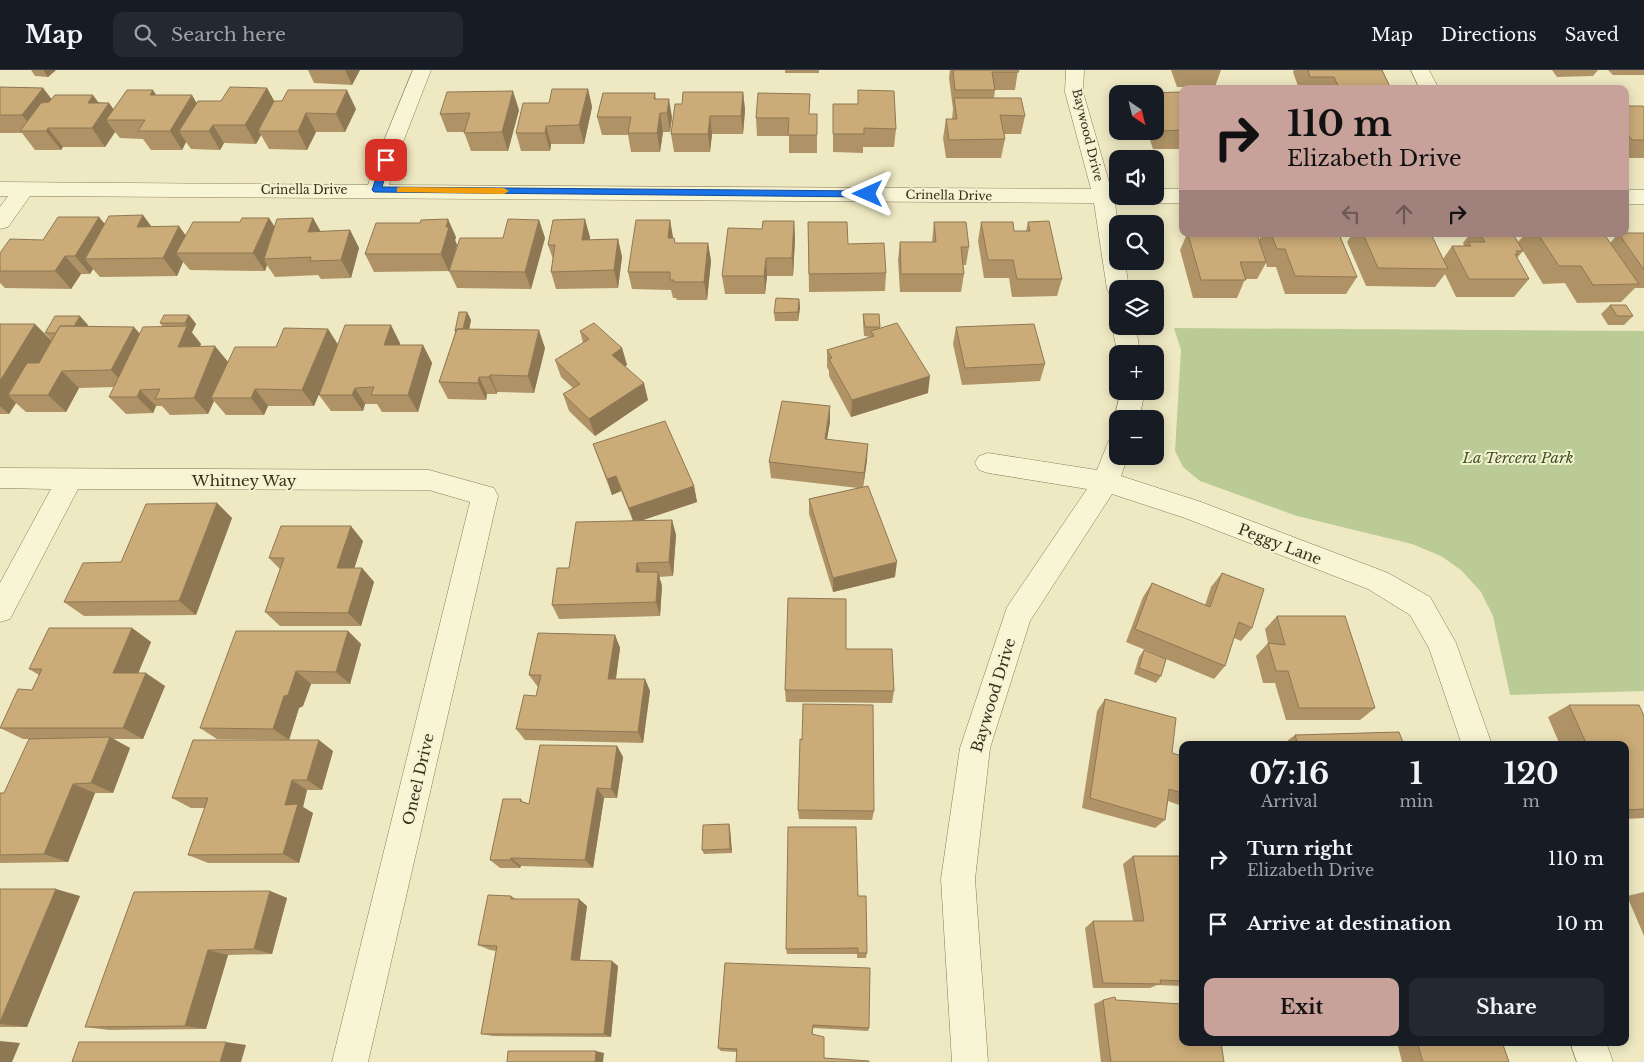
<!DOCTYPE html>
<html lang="en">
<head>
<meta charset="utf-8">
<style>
  body { margin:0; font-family:"Libre Baskerville",serif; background:#242831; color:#f1f3f6; height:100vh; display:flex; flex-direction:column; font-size:19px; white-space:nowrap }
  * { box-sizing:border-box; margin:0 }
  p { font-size:16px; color:#9ea1a6 }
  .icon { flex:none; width:28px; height:28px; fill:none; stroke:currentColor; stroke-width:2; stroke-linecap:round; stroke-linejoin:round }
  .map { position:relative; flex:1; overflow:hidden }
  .drawer { position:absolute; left:1179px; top:671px; width:450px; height:305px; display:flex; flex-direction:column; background:#171b24; border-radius:10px; box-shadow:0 2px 12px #0003 }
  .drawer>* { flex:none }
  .guide { position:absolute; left:1179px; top:15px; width:450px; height:152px; border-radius:10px; box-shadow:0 2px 12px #0003; background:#c8a29a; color:#111; overflow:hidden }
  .needle { width:32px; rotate:145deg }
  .buttons { position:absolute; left:1109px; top:15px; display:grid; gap:10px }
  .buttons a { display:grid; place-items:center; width:55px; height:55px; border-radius:10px; background:#171b24; box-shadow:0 2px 12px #0003; font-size:25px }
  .pin { position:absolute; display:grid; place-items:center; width:42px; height:42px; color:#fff; margin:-21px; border-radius:10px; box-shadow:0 2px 8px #0006 }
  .me { position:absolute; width:55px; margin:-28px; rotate:270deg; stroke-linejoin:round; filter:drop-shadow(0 0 4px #0008) }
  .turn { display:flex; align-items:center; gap:18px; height:105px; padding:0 25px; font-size:22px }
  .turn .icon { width:65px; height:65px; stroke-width:2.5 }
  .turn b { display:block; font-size:35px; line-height:42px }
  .lanes { display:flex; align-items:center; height:48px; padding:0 25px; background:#0003; justify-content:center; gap:25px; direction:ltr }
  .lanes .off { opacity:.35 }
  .eta { display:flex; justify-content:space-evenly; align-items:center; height:85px; text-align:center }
  .eta b { font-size:30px; font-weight:700; line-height:35px }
  .action { display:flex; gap:10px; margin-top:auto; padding:10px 25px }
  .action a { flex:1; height:58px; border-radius:10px; background:#c8a29a; color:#111; font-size:20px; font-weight:700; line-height:58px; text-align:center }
  .action a+a { background:#242831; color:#f1f3f6 }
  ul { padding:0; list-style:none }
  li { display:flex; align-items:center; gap:15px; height:65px; padding:0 25px }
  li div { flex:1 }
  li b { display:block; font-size:19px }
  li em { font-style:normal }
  header { display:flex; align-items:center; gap:30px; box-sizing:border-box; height:70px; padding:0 25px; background:#171b24; border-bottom:1px solid #363941 }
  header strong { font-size:24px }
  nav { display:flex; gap:28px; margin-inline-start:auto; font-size:18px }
  .search { width:350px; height:45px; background:#242831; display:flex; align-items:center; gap:12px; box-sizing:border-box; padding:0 18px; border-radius:10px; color:#9ea1a6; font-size:19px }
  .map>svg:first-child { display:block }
  .green { fill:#bbcb96 }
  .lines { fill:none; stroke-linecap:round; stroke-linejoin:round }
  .street-casing { stroke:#877b59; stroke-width:1 }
  .street { fill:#f8f5d5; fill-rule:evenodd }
  .wall { fill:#af9367 }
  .shaded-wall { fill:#8e7854 }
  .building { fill:#cbab78; stroke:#8e7854 }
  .route { fill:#1a73e8; stroke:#114b97 }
  .slow { fill:#f59e0b }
  .labels { text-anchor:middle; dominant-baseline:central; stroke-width:4; stroke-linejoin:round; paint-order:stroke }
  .far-street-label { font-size:12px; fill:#372f1d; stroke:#f5f2d1 }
  .park-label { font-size:15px; font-style:italic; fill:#3e5324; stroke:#f5f2d1 }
  .street-label { font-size:15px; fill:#372f1d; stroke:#f5f2d1 }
</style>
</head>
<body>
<header>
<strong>Map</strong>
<div class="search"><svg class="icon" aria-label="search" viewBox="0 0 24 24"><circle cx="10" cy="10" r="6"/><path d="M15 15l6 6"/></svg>Search here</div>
<nav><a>Map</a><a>Directions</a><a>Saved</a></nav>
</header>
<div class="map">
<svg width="1644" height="992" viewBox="0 0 1644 992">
  <rect width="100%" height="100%" fill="#eee9c2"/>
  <!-- green -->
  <path class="green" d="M1174,258L1644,261V621L1510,625L1493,546L1481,522L1461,500L1441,486L1412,474L1297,446L1200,411L1183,397L1175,381L1181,280Z"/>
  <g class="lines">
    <defs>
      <path id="street" d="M413,0H431L396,90L389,115L1091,119L1065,22L1066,0H1084L1083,22L1111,119H1118V126H1128L1125,131L1115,133L1118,154V191H1125L1129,219H1118V227L1110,225L1107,219L1094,133L30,126L8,157L0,159V137L8,126H0V112L368,115L376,90Z
        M1411,0H1429L1439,19H1420Z
        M1155,119H1182V133H1155L1148,131L1145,126H1155Z
        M1625,120H1644V134H1625Z
        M1116,250H1118V256H1136L1140,284H1118V286L1112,256Z
        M1121,321H1145L1139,349H1118V356L1114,349Z
        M1118,367V386H1128L1121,406L1201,432L1388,503L1430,527L1456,573L1492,675H1462L1429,578L1410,545L1368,519L1185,448L1112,424L1030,551L990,678L975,809L988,992H952L941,809L960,678L1007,537L1087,419L988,403L979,400L975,393L979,386L988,383L1097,400L1109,370Z
        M0,398L429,400L494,418L498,426L368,992H332L470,432L429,420L78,419L10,549L0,552V513L51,419L0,418Z
        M1570,972H1606L1613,992H1577Z"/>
    </defs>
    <!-- street casing -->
    <use href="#street" class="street-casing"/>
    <!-- street -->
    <use href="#street" class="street"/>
  </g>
  <!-- wall -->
  <path class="wall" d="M31,0H56L48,7L35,6Z
    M308,0H360L352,15L314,13Z
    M785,0H819V3H785Z
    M950,0H1018L1015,20H995L994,28L1025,46L1021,64H1004L1005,69L1001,88H946L943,68L946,49H952L953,39L949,8Z
    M1171,0H1221L1215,17H1177Z
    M1294,0H1382L1391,19H1299L1293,2Z
    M1552,0H1598L1593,6L1557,7Z
    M1608,0H1644V5H1613Z
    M0,17L43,18L51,29L109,33L114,40L156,25L197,33L221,31L267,18L274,31L356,39L345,62H316L307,80L269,79L261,65L256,74L224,73L220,80L191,79L186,72L182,80H151L143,69L120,68L115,62L105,77H63L61,80H35L22,63H0Z
    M588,19L592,37L584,74H551L550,81H521L516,63L549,33Z
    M858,20L896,59L894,77H863V83L833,82V34H858Z
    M743,22L745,40L743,64H712L710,82H674L671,64L682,34Z
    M1182,22V79H1153L1147,61H1155V24H1146V23Z
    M655,23L656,29L672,47L670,62H663L660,82H631L628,65H602L597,47Z
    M1625,36L1644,37V88H1625Z
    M519,40L508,81H471L464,62H447L440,44Z
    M810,44H817V83H789V66H757L756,48Z
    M99,147L105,154L151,157L186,165L240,152L269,148L275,157L313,148L321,162L350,160L359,178L351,208L321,209L318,205L275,207L267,195L265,201L190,200L183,192L177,206L100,207L93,199L90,204H81L71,219L5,218L0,213V183L43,170Z
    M539,150L545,168L531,219L457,218L449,201L374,202L365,184L456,167L455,170L457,175L452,192L503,168Z
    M670,150L673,168H674L675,173H708L711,191L707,230H677L676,228H673L671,220L632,219L628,202Z
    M794,151L795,169L793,206H767L765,224H725L722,206L762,159Z
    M808,152L886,203L885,221L809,222Z
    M934,152L969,177L966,195H963L964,204L961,222H900L898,190L900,172H932Z
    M981,152L1014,161H1026L1028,152L1062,209L1057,226L1012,227L1009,208H984L978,171Z
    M1644,163V218H1635L1621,232L1577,233L1565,213L1543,214L1523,181L1517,188L1529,209L1514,227H1456L1445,204L1435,217L1366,216L1347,172L1352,164H1431L1443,189L1452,176H1464L1463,173L1470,164H1513L1518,172L1525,164H1579V165L1610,173L1618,164Z
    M1187,164H1257L1259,170L1262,164H1339L1357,207L1346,224H1285L1276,197H1267L1266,193L1257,209H1245L1237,228H1193L1180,180Z
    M590,167V170L618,169L622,187L618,218L556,219L551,202L553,189L548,175Z
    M799,229L800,238L798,251H775L774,243Z
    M1610,235L1633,246L1624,255H1608L1601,244Z
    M467,242L471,250L469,259L545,278L534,323L497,322V324H487L486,330L448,329L439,312L455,263V261Z
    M863,244H879L880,258L928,323L851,347L829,306V301L827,297V280L871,267L864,266L863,253Z
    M189,245L196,254L192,262H191L201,274L199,277L228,292L276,277L328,259L338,275L400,273V275H423L432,293L418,342H382L377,334H365L363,341H331L319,325L325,310L314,336H268L264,345H226L214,331L208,344L170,345L162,336H156L153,343L126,344L109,327L114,317L79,318L66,342H26L16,333L9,344H0V254L52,271L45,263L88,255V256L140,264L163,257L160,253Z
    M956,257L1045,294L1040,311L962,315L953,274Z
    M580,261L622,278L627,295L625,296L648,330L595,366L569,341L563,324L573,318L561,307L555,290L583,273Z
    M830,352L827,369L867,390L863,417L895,507L833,522L809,444V429L858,418L771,408L769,392Z
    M593,374L694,416L697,432L640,451L672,450L676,465L673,506L659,507L662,516L660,546L559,549L552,535L569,498L633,451L621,421L612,425Z
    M217,433L232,448L196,545L84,546L64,532L121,492Z
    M363,471L354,498H362L374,512L361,556H280L265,542L280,499L269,488Z
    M1222,503L1252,558L1241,571L1234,568L1225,596L1214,609L1166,589L1161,606L1156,613L1134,604L1139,587L1144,580L1165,588L1126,572L1143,527L1152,513L1205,535L1211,517Z
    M1277,546L1375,638L1360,650H1286L1275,613H1263L1256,586L1268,573L1265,559Z
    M132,558L151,572L138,603L165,616L143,669H113L130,678L113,723H95L68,792L0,793V723H4L31,669H23L0,658L32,620L39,605L29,599Z
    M348,561L361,574L350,614H311L303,636L299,638L289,670L217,669L200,658Z
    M615,565L620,578L616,609H645L650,621L643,673L525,670L516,659L536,626L538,617L529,605Z
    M846,579L894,621L892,633L786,632L785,620Z
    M1105,629L1172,683L1182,686V736L1168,731L1165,750L1155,758L1082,738L1097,641Z
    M1569,635L1644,646V748L1625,749V675H1560L1548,647Z
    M1295,665L1404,675H1282Z
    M617,676L623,687L617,728H604L593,798L521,796L520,798H500L490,790L521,729L523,732L529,734Z
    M333,681L322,720H307L303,737L313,743L299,793H208L188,785L205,738H191L172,728Z
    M798,740L874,741L872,750L799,749Z
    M729,754L730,759L732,783L704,784L702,780Z
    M1133,786H1182V916L1157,915L1150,918H1093L1085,858L1093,851H1133L1123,794Z
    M0,819L80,826L27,957H0Z
    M270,821L287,828L272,884L228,885L206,959L109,960L85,957Z
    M1644,822V866L1627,826Z
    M511,826L516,829L587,836L580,890L618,896L611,967L493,966L481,964L496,881L490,880L478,875Z
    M858,826L867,883L866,888H857V884H787L786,879Z
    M725,893L869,958L868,961L813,958V964L824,988L721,981L718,978Z
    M1103,930H1116L1224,992H1101L1094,934Z
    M1397,972H1502L1509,992H1402Z"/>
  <!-- shaded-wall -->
  <path class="shaded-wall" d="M43,0H56L48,7Z
    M345,0H360L352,15Z
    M43,18L57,36L35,61L22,45Z
    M267,18L277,36L258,61L261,65L256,74L245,55Z
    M588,19L592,37L584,74L579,55Z
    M153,20L165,39L150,25Z
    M347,20L356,39L345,62L336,44Z
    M513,21L519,40L508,81L502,62Z
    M743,22L745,40L743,64L741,46Z
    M93,25L104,40L109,33L121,50H106L115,62L105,77L92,58L88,33Z
    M192,25L203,44L179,61L186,72L182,80L170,61Z
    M669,29L672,47L670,62L667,43Z
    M306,43L316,62L307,80L298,61Z
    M660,43L663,62L660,82L657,63Z
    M710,46L712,64L710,82L708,64Z
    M213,55L224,73L220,80L209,61Z
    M546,56L551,74L550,81L545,63Z
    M48,58L63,77L61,80L46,61Z
    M143,145L157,164L137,157Z
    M99,147L114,166L85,189L93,199L90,204L75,186Z
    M269,148L280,166L264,189L267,195L265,201L253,183Z
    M313,148L323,166L308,162Z
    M448,149L456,167L455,170L457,175L449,202L441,184Z
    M585,149L590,167L587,188L582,170Z
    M539,150L545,168L531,219L525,202Z
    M670,150L673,168H668Z
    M794,151L795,169L793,206L792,188Z
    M179,156L192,174L176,183L183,192L177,206L163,188Z
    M350,160L359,178L351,208L341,190Z
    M618,169L622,187L618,218L614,200Z
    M708,173L711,191L707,230L704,212Z
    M65,186L81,204L71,219L55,201Z
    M766,188L767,206L765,224L764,206Z
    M799,229L800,238L798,251V242Z
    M467,242L471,250L467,270L463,261Z
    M189,245L196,254L192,262L185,253Z
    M80,246L88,255L79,272L70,263Z
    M35,254L52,271L20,325H8L16,333L9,344L0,336V311Z
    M391,255L400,273L394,292L384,275Z
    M187,256L201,274L192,294L178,277Z
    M134,257L149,274L127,317L111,300Z
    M328,259L339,276L314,336L302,320Z
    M539,260L545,278L534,323L528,306Z
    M423,275L432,293L418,342L408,325Z
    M215,276L229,293L211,328L214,331L208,344L194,328Z
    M622,278L627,295L617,302L612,285Z
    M62,301L79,318L66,342L48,325Z
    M490,305L497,322V324L489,307Z
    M930,306L928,323L851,347L852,330Z
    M479,307L487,324L486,330L478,313Z
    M644,313L648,330L595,366L589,349Z
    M355,318L365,334L363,341L352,325Z
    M255,319L268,336L264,345L251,328Z
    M140,320L156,336L153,343L137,327Z
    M830,336V352L824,385L825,369Z
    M868,374L867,390L863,418L864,403Z
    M616,406L621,421L612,425L607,409Z
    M694,416L697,432L634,453L629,438Z
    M217,433L232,448L196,545L179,531Z
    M672,450L676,465L673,506L669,492Z
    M351,456L363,471L350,512L337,498Z
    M897,492L895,507L833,522V508Z
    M637,493L642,507L636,502Z
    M362,498L374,512L361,556L348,543Z
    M658,502L662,516L660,546L656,532Z
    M132,558L151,572L133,616L113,603Z
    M348,561L361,574L350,614L336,602Z
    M615,565L620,578L614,621L608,609Z
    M296,601L311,614L303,636L299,638L289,670L273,659L284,626Z
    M146,603L165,616L143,669L123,658Z
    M645,609L650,621L643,673L638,662Z
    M110,667L130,678L113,723L91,713Z
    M319,670L333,681L322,720L307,710Z
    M617,676L623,687L617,728L611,719Z
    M292,710L307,720L303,737L313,743L299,793L283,784L285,735Z
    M73,714L95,723L68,792L44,784Z
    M597,718L604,728L593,798L585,790Z
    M729,754L730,759L732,783L730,779Z
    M511,788L521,796L520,798L511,790Z
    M56,819L80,826L27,957L0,954V952Z
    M270,821L287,828L272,884L254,879Z
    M579,829L587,836L579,895L571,890Z
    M208,880L228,885L206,959L185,956Z
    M612,891L618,896L611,967L604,964Z
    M0,971L20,973L12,992H0Z
    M226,972L246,975L241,992H220Z
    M596,981L604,983L603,992H595Z"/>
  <!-- building -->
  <path class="building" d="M953,0H1018L1019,2H992L995,20H955Z
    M1308,0H1382L1391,19L1339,18L1334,7H1310Z
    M0,17L43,18L22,45H0Z
    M230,17L267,18L245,55H213L209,61H179L198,31H221Z
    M552,19H588L579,55L546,56L545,63H516L523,33H549Z
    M127,20H153L150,25H192L170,61H138L145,50H106Z
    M288,20H347L336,44L306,43L298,61H258L274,31H282Z
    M858,20L894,21L896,59L864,58V64H833V34H858Z
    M513,21L502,62L464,63L470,43L440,44L447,22Z
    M683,22H743L741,46H710L708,64H671L675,34H682Z
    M1182,22V60L1159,61L1155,49V24H1146V23Z
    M603,23H655L654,29H669L667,43H660L657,63H628L631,47H597Z
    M758,23L810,24L809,44H817V65H788L789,48H756Z
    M55,25H93L88,33H109L92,58H48L46,61H20L41,33L49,32Z
    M954,28H1021L1025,46L1000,45L1005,69L949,70L946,49H957Z
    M1625,36H1643L1644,37V70H1632L1625,61Z
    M143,145L137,157L179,156L163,188L85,189L109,146Z
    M58,147H99L75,186H65L55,201H0V183L10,169L43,170Z
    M242,148H269L253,183H176L193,152H240Z
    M313,148L308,162L350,160L341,190L310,191L311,187L264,189L277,149Z
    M448,149L446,157H449L441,184H365L376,153H420L421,150Z
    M508,149L539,150L525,202L449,201L460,168H503Z
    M585,149L582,170L618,169L614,200L551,202L555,175H548L553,150Z
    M636,150H670L668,168H674L675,173H708L704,212H674V210H670V202H628Z
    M763,151H794L792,188H766L764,206H722L728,158L762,159Z
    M1049,151L1062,209H1017L1013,190H988L981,152H1013L1014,161H1030L1028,152Z
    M808,152H847L848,174L884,173L886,203L809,204Z
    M934,152H966L969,177H961L964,204H901L900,172H936Z
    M1625,163H1644V200L1619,164Z
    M1188,164H1257L1266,192H1240L1246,210H1201Z
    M1271,164H1339L1357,207L1295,206L1285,179H1277Z
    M1363,164H1431L1448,199L1378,198Z
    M1480,164H1513L1523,181H1516L1518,184H1515L1529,209H1469L1452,176H1471L1468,172H1485Z
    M1538,164H1579V165L1604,164L1639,214L1593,215L1581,196H1559Z
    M776,228L799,229L798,242L774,243Z
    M1610,235H1626L1633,246H1617Z
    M459,242H467L463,259H457L456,261H455Z
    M863,244H879L880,257H865Z
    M164,245H189L185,253H160Z
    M55,246H80L74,256H60L56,263H45Z
    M594,253L622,278L612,285L644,313L589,349L563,324L580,314L555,290L589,269L580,261Z
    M897,253L930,306L852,330L829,289L832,288L827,280L874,266L871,261Z
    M0,254H35L0,311Z
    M1034,254L1045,294L965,298L956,257Z
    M345,255H391L384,275H423L408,325H371L374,317L355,318L352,325H319Z
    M60,256L134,257L111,300L62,301L48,325H8L27,293H39Z
    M187,256L178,277L215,276L194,328L155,329L160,319L140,320L137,327H109L143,257Z
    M284,258L328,259L302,320L255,319L251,328H211L235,277H276Z
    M457,259L539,260L528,306L490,305L489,307H479L478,313L439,312Z
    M782,331L830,336L825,369L868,374L864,403L769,392Z
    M665,351L694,416L629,438L616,406L607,409L593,374Z
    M868,416L897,492L833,508L809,429Z
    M217,433L179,531L64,532L83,493L121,492L146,434Z
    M672,450L669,492L637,493L636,502H658L656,532L552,535L557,498H569L576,452Z
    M281,456H351L337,498H362L348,543L265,542L284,488H269Z
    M1222,503L1264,519L1252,558L1239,552L1225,596L1135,559L1152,513L1210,537Z
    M788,528L846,529V579H892L894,621L785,620Z
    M1277,546H1345L1375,638H1299L1288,601H1276L1268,573L1285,575Z
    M49,558H132L113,603H146L123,658H0L18,619L32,620L42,599H29Z
    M236,561H348L336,602L296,601L288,625L284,626L273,659L200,658Z
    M538,563L615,565L608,609H645L638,662L516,659L524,625L536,626L541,605H529Z
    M1144,580L1166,589L1161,606L1139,598Z
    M1105,629L1176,648L1172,683L1182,686V723L1169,719L1165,750L1090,728Z
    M803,634L873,635L874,741L798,740L800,669L802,670Z
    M1569,635H1639L1644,646V739L1625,740V675H1587Z
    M1399,662L1404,675H1298L1295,665Z
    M110,667L91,713L73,714L44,784L0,785V723H4L29,669Z
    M193,670H319L307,710H292L285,735L298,734L283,784L188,785L208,728H172Z
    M540,675L617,676L611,719L597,718L585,790L511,788V790H490L503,729H521L520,731L529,734Z
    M729,754L730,779L702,780L703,755Z
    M788,757H856L858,826H866L867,883H858V878L786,879Z
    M1133,786H1182V911L1160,910L1161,914L1103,913L1093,851H1144Z
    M0,819H56L0,952Z
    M270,821L254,879L208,880L185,956L85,957L134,822Z
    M488,825L511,826V829H579L571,890L612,891L604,964H481L497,876L478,875Z
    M725,893L870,898L869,958L813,955L812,964L824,967V988L869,991V992H736L737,979L718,978Z
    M1115,927L1116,930L1182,934V972H1221L1224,992H1111L1103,930Z
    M79,972H226L220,992H72Z
    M1417,972H1502L1509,992H1423Z
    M508,981H596L595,992H507Z"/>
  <!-- route -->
  <path class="route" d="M386,87L390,90L382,117L868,121L872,124L868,127L374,122L372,120L382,90Z"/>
  <!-- slow -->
  <path class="slow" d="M400,117L504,118L509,121L504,124L397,122V118Z"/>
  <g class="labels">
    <!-- far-street labels -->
    <g class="far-street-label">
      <text transform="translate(1088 65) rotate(76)">Baywood Drive</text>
      <text x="304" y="119">Crinella Drive</text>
      <text transform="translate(949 125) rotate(1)">Crinella Drive</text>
    </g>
    <!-- park labels -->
    <g class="park-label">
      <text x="1518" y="387">La Tercera Park</text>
    </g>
    <!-- street labels -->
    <g class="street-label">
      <text x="244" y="410">Whitney Way</text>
      <text transform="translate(1280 474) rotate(21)">Peggy Lane</text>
      <text transform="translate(993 625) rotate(-73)">Baywood Drive</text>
      <text transform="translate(418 709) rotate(-77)">Oneel Drive</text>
    </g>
  </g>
</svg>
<div class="buttons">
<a><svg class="needle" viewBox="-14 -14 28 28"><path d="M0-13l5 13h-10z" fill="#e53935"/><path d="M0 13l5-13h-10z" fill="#9ea1a6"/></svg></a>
<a><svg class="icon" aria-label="sound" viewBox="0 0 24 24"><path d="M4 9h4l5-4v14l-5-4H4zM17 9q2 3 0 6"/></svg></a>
<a><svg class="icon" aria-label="search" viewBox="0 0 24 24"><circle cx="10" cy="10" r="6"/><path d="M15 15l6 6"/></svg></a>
<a><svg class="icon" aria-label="layers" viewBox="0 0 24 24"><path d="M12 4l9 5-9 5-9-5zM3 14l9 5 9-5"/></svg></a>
<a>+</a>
<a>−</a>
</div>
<div class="pin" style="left:386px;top:90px;background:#d93025"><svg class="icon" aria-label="arrive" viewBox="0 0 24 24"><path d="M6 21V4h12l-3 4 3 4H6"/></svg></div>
<svg class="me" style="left:868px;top:124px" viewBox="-20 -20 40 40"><path d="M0-17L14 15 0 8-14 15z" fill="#1a73e8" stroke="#fff" stroke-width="4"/></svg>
<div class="guide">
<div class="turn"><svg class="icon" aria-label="right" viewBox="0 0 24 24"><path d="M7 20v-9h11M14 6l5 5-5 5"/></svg><div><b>110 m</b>Elizabeth Drive</div></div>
<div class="lanes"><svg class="icon off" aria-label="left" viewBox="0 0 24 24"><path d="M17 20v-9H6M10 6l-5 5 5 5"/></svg><svg class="icon off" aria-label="ahead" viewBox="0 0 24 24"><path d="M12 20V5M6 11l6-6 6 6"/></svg><svg class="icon" aria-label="right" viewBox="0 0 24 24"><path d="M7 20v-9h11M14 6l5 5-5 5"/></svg></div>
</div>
<section class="drawer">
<div class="eta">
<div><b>07:16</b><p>Arrival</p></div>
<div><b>1</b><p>min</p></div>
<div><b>120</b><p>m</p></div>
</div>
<ul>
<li><svg class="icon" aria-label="right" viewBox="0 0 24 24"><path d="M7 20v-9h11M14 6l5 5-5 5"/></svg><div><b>Turn right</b><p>Elizabeth Drive</p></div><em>110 m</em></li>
<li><svg class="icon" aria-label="arrive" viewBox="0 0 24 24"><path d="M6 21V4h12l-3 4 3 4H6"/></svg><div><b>Arrive at destination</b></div><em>10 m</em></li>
</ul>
<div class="action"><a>Exit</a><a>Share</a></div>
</section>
</div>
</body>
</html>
